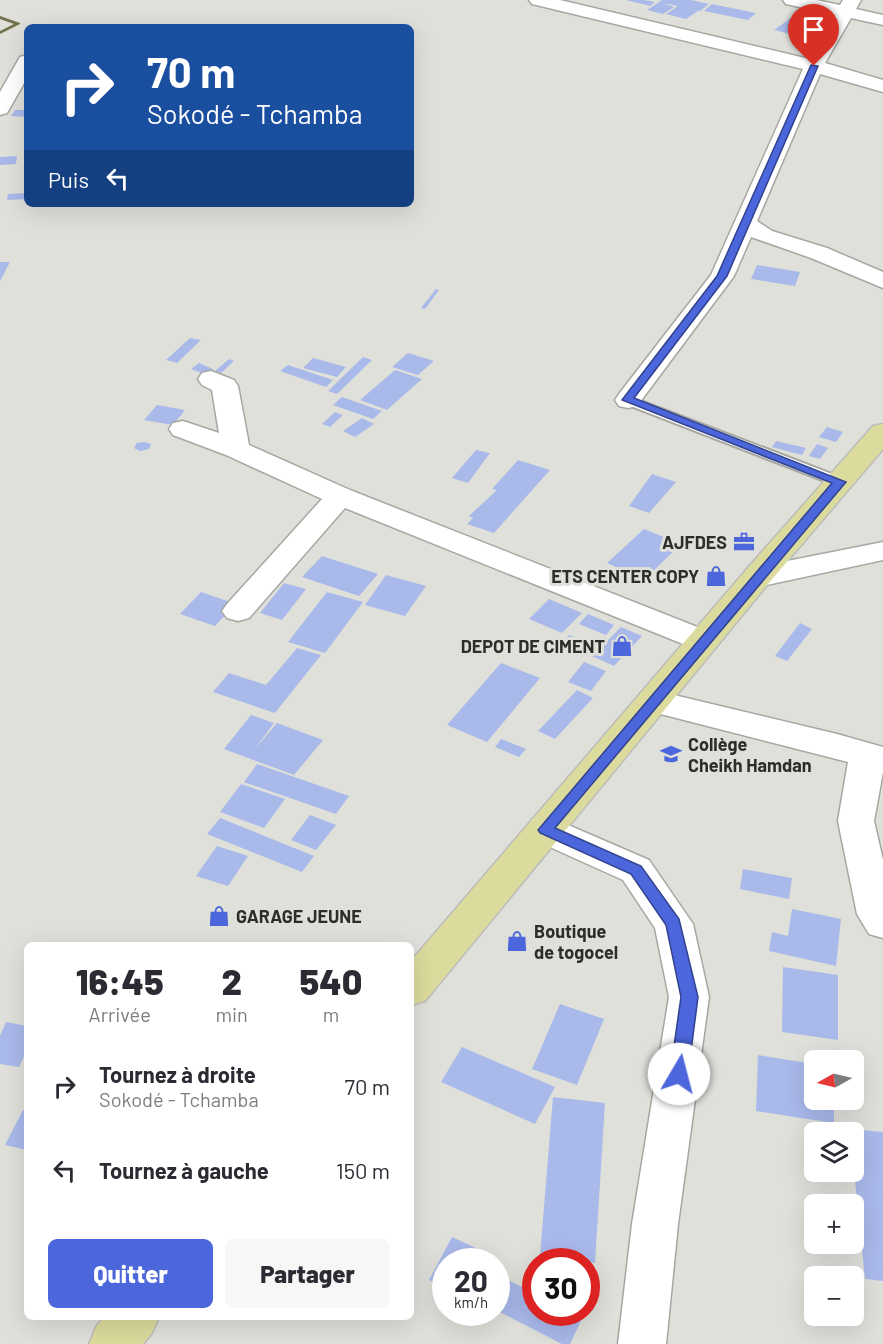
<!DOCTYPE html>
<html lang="fr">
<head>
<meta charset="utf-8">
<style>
  body { margin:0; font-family:Barlow,sans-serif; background:#f7f7f7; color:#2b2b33; height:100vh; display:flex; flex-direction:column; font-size:22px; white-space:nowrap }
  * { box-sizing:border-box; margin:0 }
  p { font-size:20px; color:#7c7c81 }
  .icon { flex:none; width:33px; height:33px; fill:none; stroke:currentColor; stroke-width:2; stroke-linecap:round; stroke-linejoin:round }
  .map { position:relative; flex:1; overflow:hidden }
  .drawer { position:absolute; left:24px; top:942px; width:390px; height:378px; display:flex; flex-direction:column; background:#fff; border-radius:9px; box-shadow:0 6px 24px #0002 }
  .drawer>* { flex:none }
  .banner { position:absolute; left:24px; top:24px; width:390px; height:183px; border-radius:9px; box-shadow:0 6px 24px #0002; background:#1a4fa0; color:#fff; overflow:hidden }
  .needle { width:39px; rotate:262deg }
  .fabs { position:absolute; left:804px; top:1050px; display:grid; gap:12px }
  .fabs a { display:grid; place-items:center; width:60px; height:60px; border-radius:9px; background:#fff; box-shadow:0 6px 24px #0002; font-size:30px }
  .speed { position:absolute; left:432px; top:1248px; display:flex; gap:12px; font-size:30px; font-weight:700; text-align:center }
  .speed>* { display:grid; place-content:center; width:78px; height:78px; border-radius:50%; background:#fff; box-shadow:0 6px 24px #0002; line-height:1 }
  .speed small { font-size:15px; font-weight:400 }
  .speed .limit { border:9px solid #d22; background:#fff; color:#111 }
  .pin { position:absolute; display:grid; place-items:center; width:51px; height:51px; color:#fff; margin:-62px -26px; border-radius:50% 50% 50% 0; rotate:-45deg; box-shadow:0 0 6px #0007 }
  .pin .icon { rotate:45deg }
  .me { position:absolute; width:66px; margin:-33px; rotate:8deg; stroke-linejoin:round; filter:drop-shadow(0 0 4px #0008) }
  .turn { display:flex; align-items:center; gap:21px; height:126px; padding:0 24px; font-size:27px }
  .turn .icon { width:78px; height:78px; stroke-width:2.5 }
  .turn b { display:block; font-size:42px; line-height:51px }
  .then { display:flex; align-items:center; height:57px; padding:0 24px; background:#0003; gap:12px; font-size:22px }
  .eta { display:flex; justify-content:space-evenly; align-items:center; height:102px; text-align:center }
  .eta b { font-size:36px; font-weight:800; line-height:42px }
  .primary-button { display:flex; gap:12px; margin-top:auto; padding:12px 24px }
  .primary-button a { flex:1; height:69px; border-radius:9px; background:#4c66db; color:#fff; font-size:24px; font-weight:800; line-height:69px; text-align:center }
  .primary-button a+a { background:#f7f7f7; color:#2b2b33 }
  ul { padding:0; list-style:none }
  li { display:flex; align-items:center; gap:18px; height:84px; padding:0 24px }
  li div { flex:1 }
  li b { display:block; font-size:22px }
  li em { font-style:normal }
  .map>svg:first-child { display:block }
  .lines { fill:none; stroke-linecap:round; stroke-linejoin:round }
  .stream { fill:#72724d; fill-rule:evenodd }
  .building { fill:#a9b9ea }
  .lane-casing { stroke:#a7a7a2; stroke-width:4 }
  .street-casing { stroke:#a7a7a2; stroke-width:3 }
  .primary-casing { stroke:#bcbcbb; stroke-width:3 }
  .lane { fill:#fff; fill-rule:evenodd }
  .street { fill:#fff; fill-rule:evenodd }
  .primary { fill:#dbdb9d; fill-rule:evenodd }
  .route { fill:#4c66db; stroke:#31428e; stroke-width:1.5 }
  .labels { text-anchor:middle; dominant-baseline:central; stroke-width:6; stroke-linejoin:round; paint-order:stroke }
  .poi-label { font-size:18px; font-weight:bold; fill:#2d2d2b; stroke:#dfe0da; text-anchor:end }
</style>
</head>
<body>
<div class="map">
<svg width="883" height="1344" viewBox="0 0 883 1344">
  <rect width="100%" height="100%" fill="#dfe0da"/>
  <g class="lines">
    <!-- stream -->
    <path class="stream" d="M0,16L20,23V24L0,34V31L14,24L0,19Z"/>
  </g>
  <!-- building -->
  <path class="building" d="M626,0H644L655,2L650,6Z
    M662,0H691L709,4L700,11L686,8L698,11L686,19L666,14L678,6L663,3L674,7L663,14L647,10Z
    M712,4L756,13L748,20L704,11Z
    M795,15L811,19L791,34L774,30Z
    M796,33L823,39L819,42L793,36Z
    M15,110H27V117L11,116Z
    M17,156L16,164L0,165V157Z
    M27,193V199L7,200L8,194Z
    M0,262H10L0,281Z
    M757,265L800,272L795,286L751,279Z
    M436,289L439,290L425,309L421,308Z
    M190,338L201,340L177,363L166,360Z
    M408,353L434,361L418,375L392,367Z
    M363,357L372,360L337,394L328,391Z
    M313,358L346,367L337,377L303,368Z
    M229,359L234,361L221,373L215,371Z
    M199,363L213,369L204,374L191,369Z
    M288,365L333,380L326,387L280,371Z
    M395,370L422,379L387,410L360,400Z
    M342,397L382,411L373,419L333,405Z
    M157,405L185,410L173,425L144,420Z
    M335,412L343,415L330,427L322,424Z
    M362,418L374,424L355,437L343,431Z
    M827,427L843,432L836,442L819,437Z
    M776,441L806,448L802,455L772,447Z
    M145,442L151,444L149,449L140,451L134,448L137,443Z
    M817,444L828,448L820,459L809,456Z
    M476,450L490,453L468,483L452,478Z
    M518,460L550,470L494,533L467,524L473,518L469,516L497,490L492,489Z
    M652,474L676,482L649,513L629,506Z
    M644,529L681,544L644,580L607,563Z
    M322,556L378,574L359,596L302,577Z
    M386,575L426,586L405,616L365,605Z
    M284,583L306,589L282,620L260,613Z
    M201,592L236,604L215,626L180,614Z
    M327,592L363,602L325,653L288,642Z
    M549,599L582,613L562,633L529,619Z
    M588,614L614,625L606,635L579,624Z
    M800,623L812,629L787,661L775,656Z
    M621,627L642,636L614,666L592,656Z
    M569,635L595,645L588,652L563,642Z
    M297,648L321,655L275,713L213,692L229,673L266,685Z
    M584,662L606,671L591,691L568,682Z
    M501,663L540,678L487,742L447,725Z
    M577,690L593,698L555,739L538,731Z
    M251,715L274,723L255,749L277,723L323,740L294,775L224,749Z
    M501,739L526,749L519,757L495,747Z
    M257,764L349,796L336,814L244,782Z
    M241,784L285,799L264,828L220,812Z
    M310,815L336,825L316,850L291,840Z
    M220,818L314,856L302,872L207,834Z
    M217,846L248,856L228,886L196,876Z
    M743,869L792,878L789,899L740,889Z
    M792,909L841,919L836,966L769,951L772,932L788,936Z
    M783,967L838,975V1040L782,1032Z
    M560,1004L604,1019L577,1085L532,1069Z
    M6,1022L27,1026V1050L19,1067L0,1064V1036Z
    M462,1047L555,1087L535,1124L441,1082Z
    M758,1055L814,1064V1100H834V1123L756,1111Z
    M553,1097L605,1103L595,1263L540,1256Z
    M23,1110L27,1111V1150L5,1145Z
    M849,1129L883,1132V1281L865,1279L854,1171V1132H850Z
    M452,1237L482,1251L477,1262H446V1288L429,1280Z
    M496,1274L536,1294V1312H585L570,1344H562L496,1310Z
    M586,1285L597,1290L586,1310Z"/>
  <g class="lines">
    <defs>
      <path id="lane" d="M628,396L845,479L847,482L845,485H835L623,403L621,400L623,397Z"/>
      <path id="street" d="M529,0H560L809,59L835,15L786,4L783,0H816L840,5L843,0H861L856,9L883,15V25L851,18L825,63L883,80V92L820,74L757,221L772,231L827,248L883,272V288L811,258L751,237L734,276L637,406L628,408L619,406L615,400L619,394L711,275L803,69L532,4Z
        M27,55V78L7,113L0,115V92L20,57Z
        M211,371L234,380L238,386L249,445L350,490L715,634L720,641L715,648L704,652L693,648L345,508L249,618L238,621L227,618L222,611L227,604L322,499L226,455L173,435L169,429L173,423L183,421L219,433L212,390L202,385L198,379L202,373Z
        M883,542V560L757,587L746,584L742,577L746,570L757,567Z
        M653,690L837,734L883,747V772L874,821L883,860V938L869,934L857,914L838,821L848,762L641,709L636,701L641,693Z
        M545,815L649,860L693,924L709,997L678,1224L666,1344H618L632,1224L669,997L655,928L623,880L532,839L527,829L532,819Z"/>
      <path id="primary" d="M883,424V449L768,584L425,1001L411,1005V961L746,570L873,426Z
        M104,1317H159L152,1333L143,1344H89L96,1327Z"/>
    </defs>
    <!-- lane casing -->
    <use href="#lane" class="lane-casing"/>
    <!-- street casing -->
    <use href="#street" class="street-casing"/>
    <!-- primary casing -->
    <use href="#primary" class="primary-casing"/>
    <!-- lane -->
    <use href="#lane" class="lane"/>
    <!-- street -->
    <use href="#street" class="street"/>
    <!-- primary -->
    <use href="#primary" class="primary"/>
  </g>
  <!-- route -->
  <path class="route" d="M811,65L818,66L727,276L634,398L846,482L555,828L641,866L679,919L698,997L688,1074L685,1079L679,1081L673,1079L670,1074L681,997L666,925L631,874L540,833L538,830L832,483L622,400L717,276Z"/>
  <!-- icons -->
  <defs>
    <symbol id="office-bare" viewBox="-9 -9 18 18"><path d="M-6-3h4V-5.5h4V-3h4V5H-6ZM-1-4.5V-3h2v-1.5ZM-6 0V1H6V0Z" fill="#4c66db" stroke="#dfe0da" stroke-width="2.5" paint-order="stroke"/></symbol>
    <symbol id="shop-bare" viewBox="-9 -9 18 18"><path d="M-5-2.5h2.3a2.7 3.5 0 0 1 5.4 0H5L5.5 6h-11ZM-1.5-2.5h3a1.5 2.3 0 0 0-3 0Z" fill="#4c66db" stroke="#dfe0da" stroke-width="2.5" paint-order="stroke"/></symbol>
    <symbol id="school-bare" viewBox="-9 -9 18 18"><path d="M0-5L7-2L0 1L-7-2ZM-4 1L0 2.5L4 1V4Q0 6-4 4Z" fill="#4c66db" stroke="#dfe0da" stroke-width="2.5" paint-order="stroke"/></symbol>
  </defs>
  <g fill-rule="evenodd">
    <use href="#office-bare" x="729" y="527" width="30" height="30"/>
    <use href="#shop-bare" x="701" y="561" width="30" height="30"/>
    <use href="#shop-bare" x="607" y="631" width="30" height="30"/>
    <use href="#school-bare" x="656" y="739" width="30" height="30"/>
    <use href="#shop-bare" x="204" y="901" width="30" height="30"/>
    <use href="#shop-bare" x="502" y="926" width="30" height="30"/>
  </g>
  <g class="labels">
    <!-- poi labels -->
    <g class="poi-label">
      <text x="727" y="542">AJFDES</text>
      <text x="699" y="576">ETS CENTER COPY</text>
      <text x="605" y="646">DEPOT DE CIMENT</text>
      <text x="688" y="744" text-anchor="start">Collège<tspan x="688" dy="21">Cheikh Hamdan</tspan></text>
      <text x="236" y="916" text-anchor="start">GARAGE JEUNE</text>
      <text x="534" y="931" text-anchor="start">Boutique<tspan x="534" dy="21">de togocel</tspan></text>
    </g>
  </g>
</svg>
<div class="fabs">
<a><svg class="needle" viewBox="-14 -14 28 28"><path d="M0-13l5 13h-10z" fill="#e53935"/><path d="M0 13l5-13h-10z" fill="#7c7c81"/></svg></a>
<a><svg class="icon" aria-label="layers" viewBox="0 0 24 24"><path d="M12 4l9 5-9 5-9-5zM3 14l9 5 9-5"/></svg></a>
<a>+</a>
<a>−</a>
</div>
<div class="speed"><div>20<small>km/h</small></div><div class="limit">30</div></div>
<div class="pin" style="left:814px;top:66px;background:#d93025"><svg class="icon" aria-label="arrive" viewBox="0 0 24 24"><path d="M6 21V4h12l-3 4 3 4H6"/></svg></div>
<svg class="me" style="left:679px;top:1074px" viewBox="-20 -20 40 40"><circle r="19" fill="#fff"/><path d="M0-13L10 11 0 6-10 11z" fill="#4c66db"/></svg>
<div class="banner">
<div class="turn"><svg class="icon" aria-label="right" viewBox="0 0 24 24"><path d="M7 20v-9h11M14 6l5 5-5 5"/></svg><div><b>70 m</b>Sokodé - Tchamba</div></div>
<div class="then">Puis<svg class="icon" aria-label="left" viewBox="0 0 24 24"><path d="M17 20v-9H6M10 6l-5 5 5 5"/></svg></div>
</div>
<section class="drawer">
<div class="eta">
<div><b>16:45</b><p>Arrivée</p></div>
<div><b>2</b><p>min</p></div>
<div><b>540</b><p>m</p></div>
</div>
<ul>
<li><svg class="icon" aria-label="right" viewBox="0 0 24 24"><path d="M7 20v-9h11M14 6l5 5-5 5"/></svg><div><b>Tournez à droite</b><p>Sokodé - Tchamba</p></div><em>70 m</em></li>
<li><svg class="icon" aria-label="left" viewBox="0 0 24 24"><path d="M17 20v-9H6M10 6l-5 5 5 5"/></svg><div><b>Tournez à gauche</b></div><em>150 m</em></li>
</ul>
<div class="primary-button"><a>Quitter</a><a>Partager</a></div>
</section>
</div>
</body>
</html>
